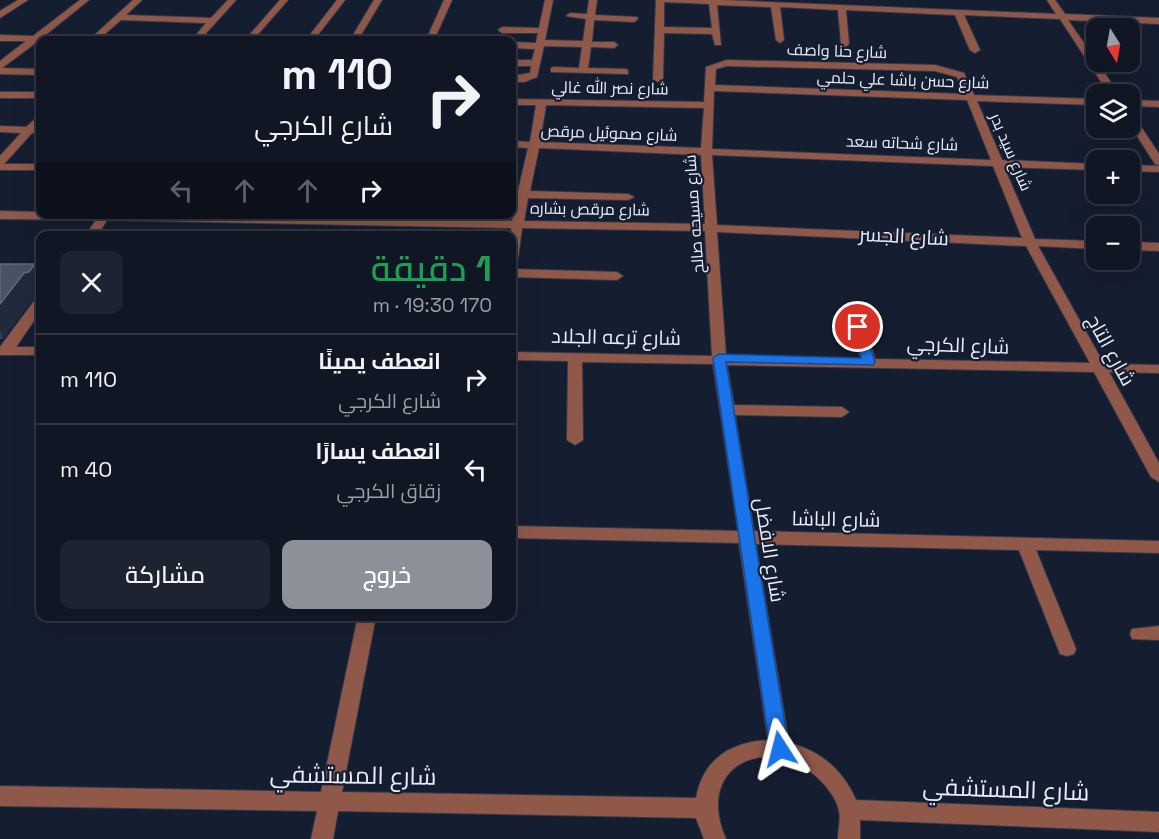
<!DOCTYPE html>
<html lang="ar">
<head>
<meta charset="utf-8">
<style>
  body { margin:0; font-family:"Space Grotesk",Cairo,sans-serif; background:#1e2331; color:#f1f3f6; direction:rtl; height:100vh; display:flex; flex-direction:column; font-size:22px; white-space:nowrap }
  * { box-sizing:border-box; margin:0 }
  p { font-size:20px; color:#9c9fa6 }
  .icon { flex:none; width:33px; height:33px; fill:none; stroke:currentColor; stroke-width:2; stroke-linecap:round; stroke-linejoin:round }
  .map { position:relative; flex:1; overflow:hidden; direction:ltr }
  .details { position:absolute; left:36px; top:231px; width:480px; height:390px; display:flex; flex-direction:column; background:#101624; border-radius:12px; box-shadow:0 6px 24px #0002,0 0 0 2px #303541; direction:rtl }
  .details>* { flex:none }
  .hud { position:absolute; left:36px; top:36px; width:480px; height:183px; border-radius:12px; box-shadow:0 6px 24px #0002,0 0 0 2px #303541; direction:rtl; background:#101624; color:#f1f3f6; overflow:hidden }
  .needle { width:39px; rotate:169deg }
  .buttons { position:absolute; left:1086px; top:18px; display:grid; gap:12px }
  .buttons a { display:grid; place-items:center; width:54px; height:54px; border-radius:12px; background:#101624; box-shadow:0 6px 24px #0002,0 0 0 2px #303541; font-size:30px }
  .pin { position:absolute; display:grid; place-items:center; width:51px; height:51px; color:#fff; margin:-26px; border:3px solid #fff; border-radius:50%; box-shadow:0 2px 6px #0007 }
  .me { position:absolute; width:66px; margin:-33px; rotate:351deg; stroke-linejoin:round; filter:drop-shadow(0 0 4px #0008) }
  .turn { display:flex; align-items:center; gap:21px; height:126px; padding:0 24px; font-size:27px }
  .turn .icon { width:78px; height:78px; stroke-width:2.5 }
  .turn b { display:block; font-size:42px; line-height:51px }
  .lanes { display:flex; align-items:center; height:57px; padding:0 24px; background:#0003; justify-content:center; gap:30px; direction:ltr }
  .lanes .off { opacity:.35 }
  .round { display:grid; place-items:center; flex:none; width:63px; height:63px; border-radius:12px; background:#1e2331 }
  .headline { display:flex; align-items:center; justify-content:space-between; height:102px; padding:0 24px }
  h1 { font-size:36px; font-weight:600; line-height:45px; color:#1e9e55 }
  .button { display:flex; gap:12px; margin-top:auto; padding:12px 24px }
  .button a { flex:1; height:69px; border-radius:12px; background:#8c9099; color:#fff; font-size:24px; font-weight:600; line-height:69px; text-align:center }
  .button a+a { background:#1e2331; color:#f1f3f6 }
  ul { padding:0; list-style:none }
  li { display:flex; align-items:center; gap:18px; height:90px; padding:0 24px; border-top:2px solid #303541 }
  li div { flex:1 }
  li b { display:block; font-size:22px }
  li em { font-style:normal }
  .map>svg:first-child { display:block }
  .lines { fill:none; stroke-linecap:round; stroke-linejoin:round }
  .minor-casing { stroke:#333a4d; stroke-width:2 }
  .minor { fill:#8f5849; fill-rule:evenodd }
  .wall { fill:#363f53 }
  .shaded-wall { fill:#212a3d }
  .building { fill:#495265; stroke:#626a7d; stroke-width:1.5 }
  .route { fill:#1a73e8; stroke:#114b97; stroke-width:1.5 }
  .labels { text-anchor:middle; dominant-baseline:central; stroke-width:4.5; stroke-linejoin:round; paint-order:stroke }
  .far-street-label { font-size:16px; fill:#e8eefc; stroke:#151d30 }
  .street-label { font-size:20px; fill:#e8eefc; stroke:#151d30 }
  .near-street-label { font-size:24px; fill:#e8eefc; stroke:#151d30 }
</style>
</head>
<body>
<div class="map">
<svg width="1159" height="839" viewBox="0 0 1159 839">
  <rect width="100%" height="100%" fill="#151d30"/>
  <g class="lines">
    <defs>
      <path id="minor" d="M18,0H28L0,18V11Z
        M80,0H89L43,37H69L73,40L37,42L2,68L40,69V75L0,74V61L26,41H0V35L33,36Z
        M133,0H142L126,15L211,18L228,0H236L200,40H192L206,23L121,20L98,40H89Z
        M280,0H288L253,40H245Z
        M337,0H345L314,40H306Z
        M374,0H382L358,40H350Z
        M444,0H452L434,40H426Z
        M545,0H553L545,40L583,41L586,19L566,16L570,13L587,14L589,0H597L595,15L637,17L638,19L634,22L594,20L592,42H614L618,45L614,48L591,47L588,68L625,69L628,70V74L551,72V68L554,67L579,68L582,47L544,46L537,77L524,82H512V76L530,73L531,66H512V60H532L535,49L512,48V42L536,43L538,33H502L498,30L502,27L539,28Z
        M656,0H723L1056,14L1047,0H1055L1065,14L1159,18V24L1068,20L1119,94H1109L1060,19L964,15L980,50L975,53L970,50L955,15L846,10L849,44L845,47L841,44L838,10L780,7L784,40L780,43L776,40L771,7L717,5L721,45H715L712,34L664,33L663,79L658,82L653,79ZM664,2L709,4L712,28L664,27Z
        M727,60L935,65L964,73L974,95L1096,99V105L977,101L1002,160L1096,164V170L1004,167L1035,239L1096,241V249L1038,246L1104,364L1159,365V373L1109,372L1159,463V482L1151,477L1094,372L727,365L734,405L842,407L849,412L842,417L735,415L754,531L1159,541V553L1036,550L1076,649L1074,654L1067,656L1060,654L1058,649L1019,550L756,544L789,743C821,751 843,770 856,800L1159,812V832L860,820V839H838C838,830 841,819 839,811C837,800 830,791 823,783C774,730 692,762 726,839H704L696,818L338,811L333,839H311L317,811L0,806V786L321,792L358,616H376L342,792L696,798C703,759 731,742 768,740L739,543L512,538V526L738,531L713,364L582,362L583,440L575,445L567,440L568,361L512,360V352L712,356L705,231L522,228L518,258L512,262L511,228L107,220L97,236H85L96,220L0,219V211L40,212V214L512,221L517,198L512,197V191H518L528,148L512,147V141L530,142L536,105H512V99L704,102L706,67ZM727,66L935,71L957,77L964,94L715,85L716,69ZM714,91L967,100L991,160L712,149ZM546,105L704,108L701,148L540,142ZM539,148L701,155L705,224L524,221L528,198L628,200L634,197L628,194L530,191ZM712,155L993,166L1022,238L717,225ZM717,232L1026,246L1090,363L875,359L860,310L853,306L846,310L861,359L726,356Z
        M0,92H40V98H0Z
        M1130,100L1159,101V107L1130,106Z
        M40,115V124L37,127L40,130L39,132L32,133L4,164H40V170H0V156L21,133L0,132V126L26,127Z
        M1130,115L1134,116L1159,154V165L1155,164L1130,125Z
        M1130,165L1159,166V172L1130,171Z
        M1130,242L1159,243V251L1130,250Z
        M512,269L617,272L623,276L617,280L512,277Z
        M40,299V312L16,347H40V355H0V347L35,300Z
        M1159,626V640L1132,639L1130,634L1132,629Z"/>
    </defs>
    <!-- minor casing -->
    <use href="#minor" class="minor-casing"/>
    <!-- minor -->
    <use href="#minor" class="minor"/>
  </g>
  <!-- wall -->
  <path class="wall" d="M0,264L38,297L33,299L3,339H0Z"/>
  <!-- shaded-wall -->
  <path class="shaded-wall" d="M35,264L40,279V294L38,297L33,299L3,339L0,330V304L24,273Z"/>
  <!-- building -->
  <path class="building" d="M0,264H35L29,272L24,273L0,304Z"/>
  <!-- route -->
  <path class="route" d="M858,323L864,327L875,362L873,365L726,362L789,749L786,755L780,757L773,755L770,749L713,358L719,354L861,358L852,327Z"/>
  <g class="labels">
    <!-- far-street labels -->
    <g class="far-street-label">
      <text transform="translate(837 51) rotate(2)">شارع حنا واصف</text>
      <text transform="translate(903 80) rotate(2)">شارع حسن باشا علي حلمي</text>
      <text transform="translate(610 88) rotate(1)">شارع نصر الله غالي</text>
      <text transform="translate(609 133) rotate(2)">شارع صموئيل مرقص</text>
      <text transform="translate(902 143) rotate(2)">شارع شحاته سعد</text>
      <text transform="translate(1011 152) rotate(67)">شارع سيد بدر</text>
      <text transform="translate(590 209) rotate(1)">شارع مرقص بشاره</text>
      <text transform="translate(694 214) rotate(-94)">شارع مسيحه صالح</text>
    </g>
    <!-- street labels -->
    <g class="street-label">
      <text transform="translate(904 236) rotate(3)">شارع الجسر</text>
      <text transform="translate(616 337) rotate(1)">شارع ترعه الجلاد</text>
      <text transform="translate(958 345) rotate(2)">شارع الكرجي</text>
      <text transform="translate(1111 350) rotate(61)">شارع التاج</text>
      <text transform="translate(836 519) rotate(1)">شارع الباشا</text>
      <text transform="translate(770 550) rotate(81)">شارع الافضل</text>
    </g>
    <!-- near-street labels -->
    <g class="near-street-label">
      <text transform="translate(353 775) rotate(1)">شارع المستشفي</text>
      <text transform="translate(1006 789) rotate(2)">شارع المستشفي</text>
    </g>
  </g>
</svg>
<div class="buttons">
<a><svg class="needle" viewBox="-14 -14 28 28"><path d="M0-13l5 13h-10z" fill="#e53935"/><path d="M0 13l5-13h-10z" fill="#9c9fa6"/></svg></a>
<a><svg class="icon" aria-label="layers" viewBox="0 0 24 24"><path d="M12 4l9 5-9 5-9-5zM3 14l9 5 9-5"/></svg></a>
<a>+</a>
<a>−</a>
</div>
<div class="pin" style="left:858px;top:327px;background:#d93025"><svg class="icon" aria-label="arrive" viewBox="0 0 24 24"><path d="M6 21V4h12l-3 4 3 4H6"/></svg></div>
<svg class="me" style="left:780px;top:749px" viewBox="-20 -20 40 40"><path d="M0-17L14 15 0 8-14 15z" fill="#1a73e8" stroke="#fff" stroke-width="4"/></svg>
<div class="hud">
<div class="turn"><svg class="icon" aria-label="right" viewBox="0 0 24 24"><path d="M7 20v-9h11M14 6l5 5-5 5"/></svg><div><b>110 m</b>شارع الكرجي</div></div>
<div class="lanes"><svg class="icon off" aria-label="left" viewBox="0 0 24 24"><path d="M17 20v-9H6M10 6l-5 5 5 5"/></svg><svg class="icon off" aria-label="ahead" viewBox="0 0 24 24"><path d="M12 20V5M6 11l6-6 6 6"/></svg><svg class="icon off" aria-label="ahead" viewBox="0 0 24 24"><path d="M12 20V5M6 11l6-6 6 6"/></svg><svg class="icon" aria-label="right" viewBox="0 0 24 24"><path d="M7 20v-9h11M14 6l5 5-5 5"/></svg></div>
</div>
<section class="details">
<div class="headline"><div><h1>1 دقيقة</h1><p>170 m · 19:30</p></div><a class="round"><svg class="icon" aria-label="close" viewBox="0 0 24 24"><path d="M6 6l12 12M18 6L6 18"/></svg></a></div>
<ul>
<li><svg class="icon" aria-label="right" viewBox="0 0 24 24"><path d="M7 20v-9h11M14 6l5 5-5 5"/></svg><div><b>انعطف يمينًا</b><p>شارع الكرجي</p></div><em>110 m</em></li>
<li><svg class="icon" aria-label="left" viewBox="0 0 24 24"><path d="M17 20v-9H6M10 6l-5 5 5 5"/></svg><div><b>انعطف يسارًا</b><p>زقاق الكرجي</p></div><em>40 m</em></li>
</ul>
<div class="button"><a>خروج</a><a>مشاركة</a></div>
</section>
</div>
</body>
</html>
